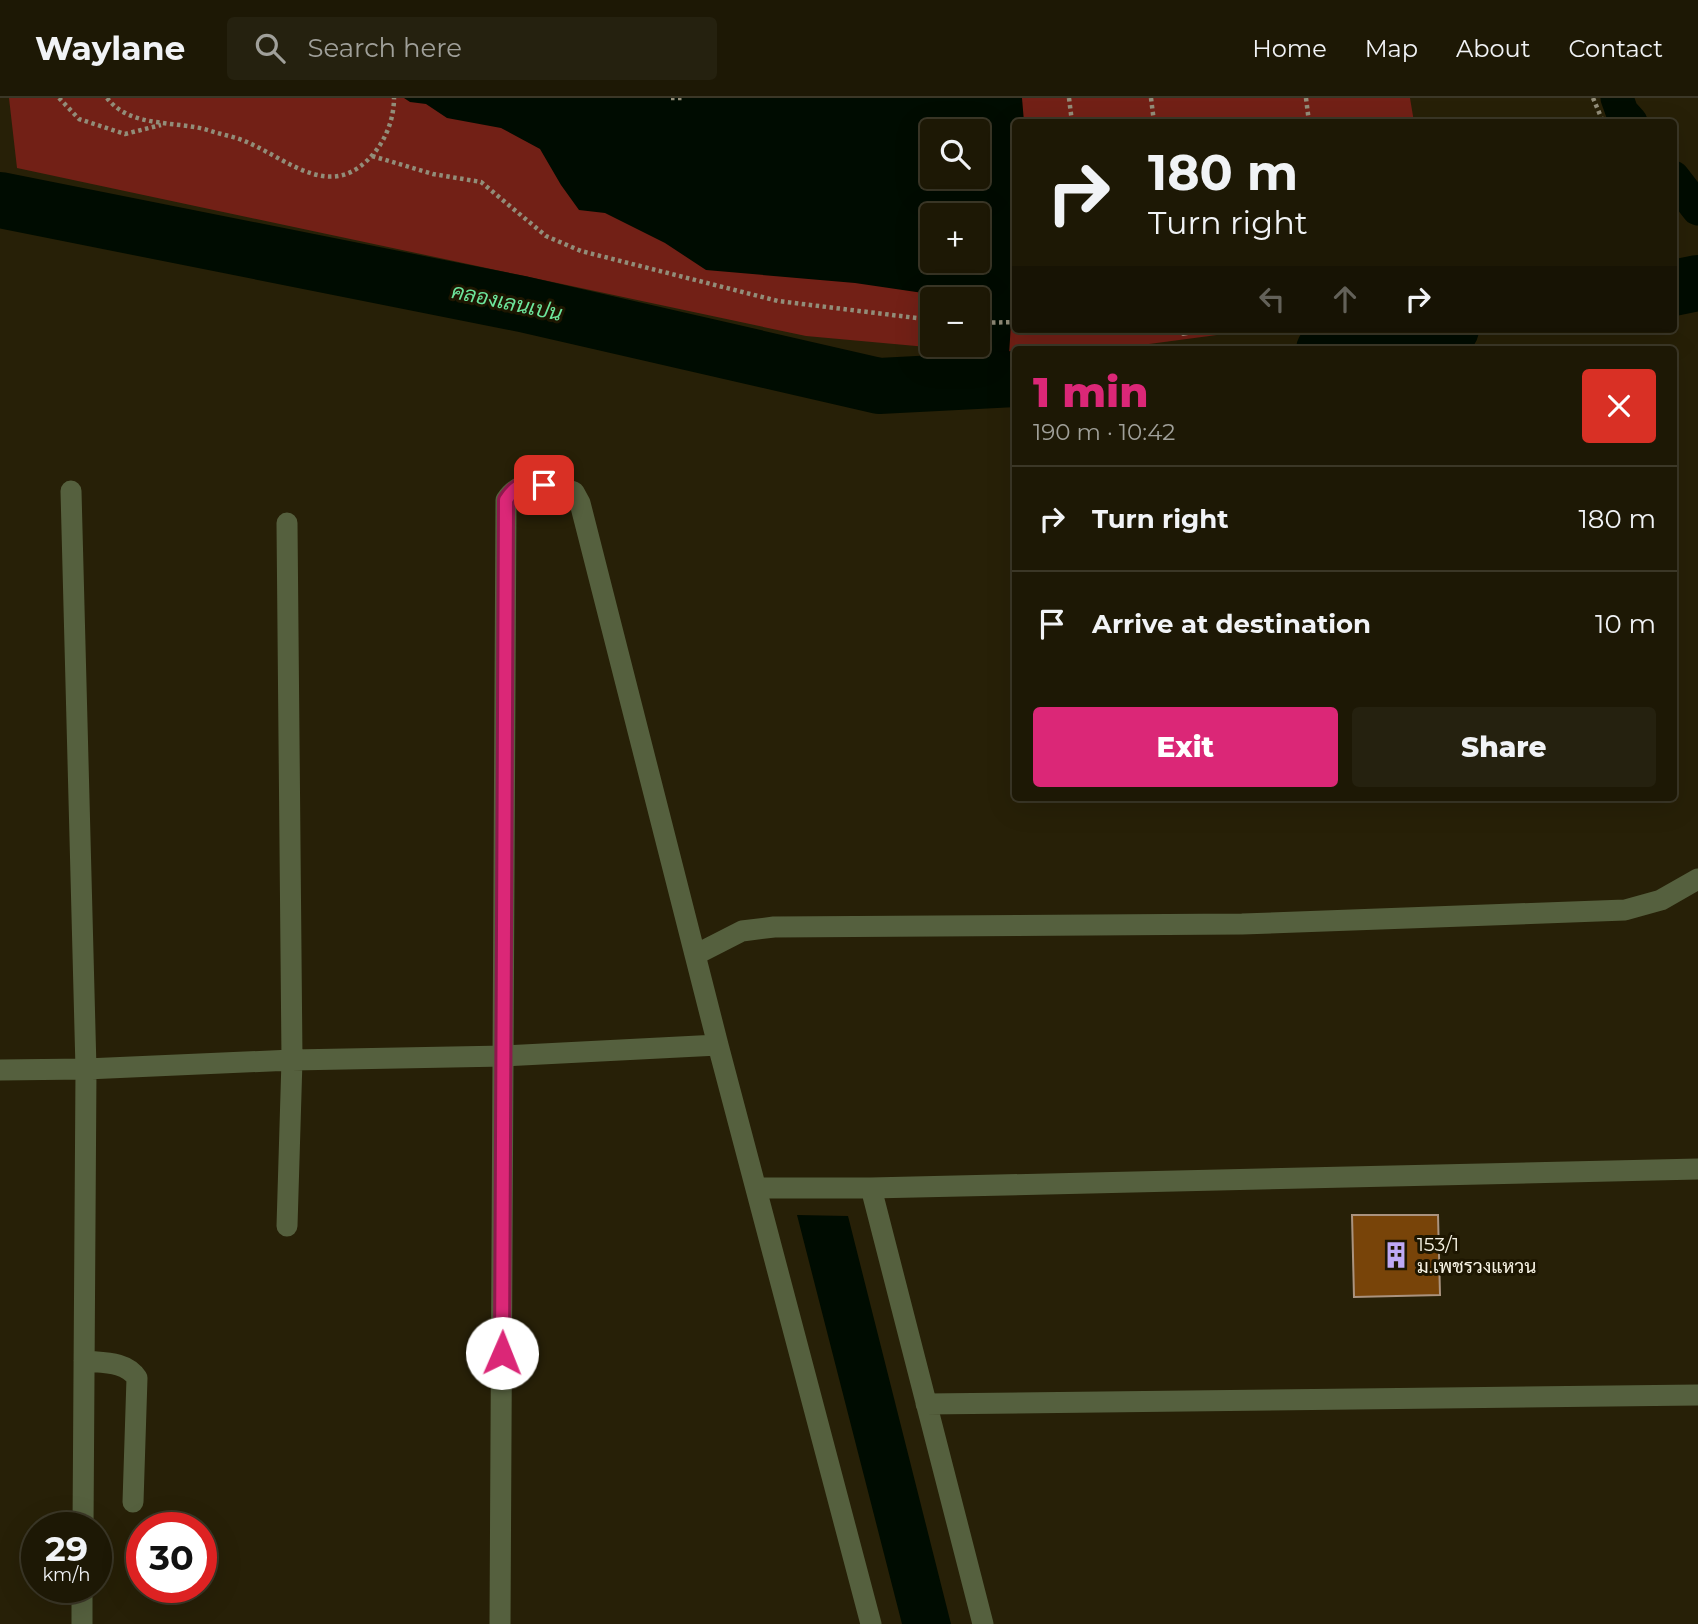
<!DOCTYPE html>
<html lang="en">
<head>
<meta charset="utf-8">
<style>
  body { margin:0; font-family:Montserrat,Sarabun,sans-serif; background:#25210f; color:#f1f3f6; height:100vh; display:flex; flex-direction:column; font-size:26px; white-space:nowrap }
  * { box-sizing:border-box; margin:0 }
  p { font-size:23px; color:#a0a09a }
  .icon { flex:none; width:38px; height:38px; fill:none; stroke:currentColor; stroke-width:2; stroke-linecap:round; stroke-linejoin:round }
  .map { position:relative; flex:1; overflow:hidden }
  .details { position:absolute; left:1012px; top:248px; width:665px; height:455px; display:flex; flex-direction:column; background:#1d1805; border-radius:7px; box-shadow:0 7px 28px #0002,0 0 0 2px #3b3727 }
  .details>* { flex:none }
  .guide { position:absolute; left:1012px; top:21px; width:665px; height:214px; border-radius:7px; box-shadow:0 7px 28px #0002,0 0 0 2px #3b3727; background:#1d1805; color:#f1f3f6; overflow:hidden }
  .controls { position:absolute; left:920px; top:21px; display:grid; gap:14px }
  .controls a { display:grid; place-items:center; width:70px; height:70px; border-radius:7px; background:#1d1805; box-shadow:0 7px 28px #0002,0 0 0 2px #3b3727; font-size:35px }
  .speed { position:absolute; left:21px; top:1414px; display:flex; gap:14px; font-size:35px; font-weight:700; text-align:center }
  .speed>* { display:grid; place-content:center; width:91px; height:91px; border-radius:50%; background:#1d1805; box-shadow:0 7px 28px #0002,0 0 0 2px #3b3727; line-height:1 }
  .speed small { font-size:18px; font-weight:400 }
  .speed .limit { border:10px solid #d22; background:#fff; color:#111 }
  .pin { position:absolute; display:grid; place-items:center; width:60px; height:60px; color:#fff; margin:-30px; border-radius:14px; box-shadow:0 4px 10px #0006 }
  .me { position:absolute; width:77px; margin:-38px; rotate:1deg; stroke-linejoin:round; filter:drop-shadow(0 0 5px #0008) }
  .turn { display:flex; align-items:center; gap:24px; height:147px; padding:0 21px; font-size:32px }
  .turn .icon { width:91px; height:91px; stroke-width:2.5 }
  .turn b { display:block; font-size:49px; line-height:60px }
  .lanes { display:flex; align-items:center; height:66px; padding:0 21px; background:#0003; justify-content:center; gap:35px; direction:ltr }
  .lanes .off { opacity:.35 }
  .round { display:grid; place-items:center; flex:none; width:74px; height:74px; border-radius:7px; background:#25210f }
  .head { display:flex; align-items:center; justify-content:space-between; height:119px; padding:0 21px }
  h1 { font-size:42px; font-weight:800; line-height:52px; color:#db2777 }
  .primary-button { display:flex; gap:14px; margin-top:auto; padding:14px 21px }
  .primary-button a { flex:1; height:80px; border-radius:7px; background:#db2777; color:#fff; font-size:28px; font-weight:800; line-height:80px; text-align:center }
  .primary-button a+a { background:#25210f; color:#f1f3f6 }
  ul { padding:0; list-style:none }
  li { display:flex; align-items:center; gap:21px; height:105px; padding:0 21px; border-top:2px solid #3b3727 }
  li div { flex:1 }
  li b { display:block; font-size:26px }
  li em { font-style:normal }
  header { display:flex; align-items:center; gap:42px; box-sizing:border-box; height:98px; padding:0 35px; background:#1d1805; border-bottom:2px solid #3b3727 }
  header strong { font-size:33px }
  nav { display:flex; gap:38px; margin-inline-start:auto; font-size:24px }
  .search { width:490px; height:63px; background:#25210f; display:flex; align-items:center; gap:18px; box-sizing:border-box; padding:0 24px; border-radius:7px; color:#a0a09a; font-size:26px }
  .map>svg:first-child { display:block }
  .green { fill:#722016; fill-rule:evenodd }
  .water { fill:#000c01; fill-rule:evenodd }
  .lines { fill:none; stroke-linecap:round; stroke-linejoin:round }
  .canal { stroke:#000c01; stroke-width:33 }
  .river { stroke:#000c01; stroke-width:56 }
  .building { fill:#784409; stroke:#aa937f; stroke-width:2 }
  .path { stroke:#928d79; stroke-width:4.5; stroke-dasharray:3.5 3.5; stroke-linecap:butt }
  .street { stroke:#55603e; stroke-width:21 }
  .route-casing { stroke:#8e194d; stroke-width:18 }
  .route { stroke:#db2777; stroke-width:12 }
  .labels { text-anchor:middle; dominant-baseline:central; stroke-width:6; stroke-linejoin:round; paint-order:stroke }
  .poi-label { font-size:19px; fill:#f7f3e4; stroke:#1d1601; text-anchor:start }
  .water-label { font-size:21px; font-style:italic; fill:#6de69c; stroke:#1d1601 }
</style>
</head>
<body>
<header>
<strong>Waylane</strong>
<div class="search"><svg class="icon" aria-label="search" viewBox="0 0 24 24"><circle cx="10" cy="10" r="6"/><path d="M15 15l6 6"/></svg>Search here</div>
<nav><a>Home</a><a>Map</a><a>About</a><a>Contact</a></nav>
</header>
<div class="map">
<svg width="1698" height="1526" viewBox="0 0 1698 1526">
  <rect width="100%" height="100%" fill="#272007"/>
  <!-- green -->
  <path class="green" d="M9,0H1410L1414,24H1015V231H1262L1104,252H1015V257L806,238L17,70ZM933,33H978V79H933ZM933,117H978V163H933ZM933,201H978V247H933Z"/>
  <!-- water -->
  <path class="water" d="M404,0H1022L1024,24H1015V206L1012,209L1009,257L969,253V247H978V201H964L855,185L706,172L665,145L605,115L579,112L561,87L540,51L501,30L447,20L426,6L410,4ZM933,33H978V79H933ZM933,117H978V163H933Z
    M797,1117L848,1118L951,1526H902Z"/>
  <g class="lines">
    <!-- canal -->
    <path class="canal" d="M1617,0L1622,14L1631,24
      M1673,79L1698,111"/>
    <!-- river -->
    <path class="river" d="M0,102L522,206L879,288L1015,281
      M1673,190L1698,185
      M1324,252L1355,249L1451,231"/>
  </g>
  <!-- building -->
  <path class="building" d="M1173,231H1216L1183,237Z
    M1352,1117H1438L1440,1197L1354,1199Z"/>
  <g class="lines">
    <!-- path -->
    <path class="path" d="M59,0L79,21L125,36L161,27
      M107,0C131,31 178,22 211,33C223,37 236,39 247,44C292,64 333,105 375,54C387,39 394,19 394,0
      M671,0H684
      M1069,0L1072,24
      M1151,0L1154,24
      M1306,0L1309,24
      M1593,0L1603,24
      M372,58L433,76L481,84L546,138L581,153L778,203L933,222
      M978,225L1015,224"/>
    <!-- street -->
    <path class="street" d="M71,393L86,971L83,1430
      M695,857L742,833L774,829L1242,826L1625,812L1661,802L1698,781
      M0,972L86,971L292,962L505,958L718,947
      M756,1090H871L1698,1071
      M871,1090L983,1526
      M287,1128L292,962L287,425
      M84,1263C103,1265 126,1263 137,1280L133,1404
      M926,1306L1698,1297
      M82,1526V1489
      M500,1526L506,402C522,378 550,385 574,394L580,405L718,947L871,1526"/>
  </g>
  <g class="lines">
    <defs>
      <path id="route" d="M502,1255L506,402C517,385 524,385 544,387"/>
    </defs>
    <!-- route casing -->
    <use href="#route" class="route-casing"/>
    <!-- route -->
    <use href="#route" class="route"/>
  </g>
  <!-- icons -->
  <defs>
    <symbol id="building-bare" viewBox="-9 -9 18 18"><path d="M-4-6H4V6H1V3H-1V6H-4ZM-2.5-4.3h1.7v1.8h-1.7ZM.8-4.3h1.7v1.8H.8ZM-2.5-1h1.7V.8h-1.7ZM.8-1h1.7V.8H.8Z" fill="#bea9f4" stroke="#1d1601" stroke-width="2.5" paint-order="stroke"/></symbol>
  </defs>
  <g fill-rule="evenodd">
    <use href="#building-bare" x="1377" y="1138" width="38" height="38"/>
  </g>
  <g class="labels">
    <!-- poi labels -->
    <g class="poi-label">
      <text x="1417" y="1146">153/1<tspan x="1417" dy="22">ม.เพชรวงแหวน</tspan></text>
    </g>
    <!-- water labels -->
    <g class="water-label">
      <text transform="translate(507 204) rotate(12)">คลองเลนเปน</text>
    </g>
  </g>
</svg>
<div class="controls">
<a><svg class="icon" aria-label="search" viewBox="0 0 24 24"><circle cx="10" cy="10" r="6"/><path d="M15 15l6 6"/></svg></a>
<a>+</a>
<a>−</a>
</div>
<div class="speed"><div>29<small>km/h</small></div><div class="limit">30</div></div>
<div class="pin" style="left:544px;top:387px;background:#d93025"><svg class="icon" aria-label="arrive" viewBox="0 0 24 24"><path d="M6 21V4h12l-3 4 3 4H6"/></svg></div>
<svg class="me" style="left:502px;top:1255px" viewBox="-20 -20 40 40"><circle r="19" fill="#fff"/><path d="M0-13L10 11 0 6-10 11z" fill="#db2777"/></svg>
<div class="guide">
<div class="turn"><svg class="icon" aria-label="right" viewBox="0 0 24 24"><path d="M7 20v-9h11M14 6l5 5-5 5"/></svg><div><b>180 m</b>Turn right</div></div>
<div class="lanes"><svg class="icon off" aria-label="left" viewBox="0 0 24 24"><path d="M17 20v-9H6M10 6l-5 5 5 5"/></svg><svg class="icon off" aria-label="ahead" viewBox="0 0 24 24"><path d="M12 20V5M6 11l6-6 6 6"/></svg><svg class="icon" aria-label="right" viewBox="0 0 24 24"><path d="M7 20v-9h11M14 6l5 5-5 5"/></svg></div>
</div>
<section class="details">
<div class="head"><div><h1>1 min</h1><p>190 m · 10:42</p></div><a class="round" style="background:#d93025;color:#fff"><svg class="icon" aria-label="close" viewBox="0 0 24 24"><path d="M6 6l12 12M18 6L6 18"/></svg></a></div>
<ul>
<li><svg class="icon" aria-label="right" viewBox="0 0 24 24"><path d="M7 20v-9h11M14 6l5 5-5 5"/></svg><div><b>Turn right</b></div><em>180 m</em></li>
<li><svg class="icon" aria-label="arrive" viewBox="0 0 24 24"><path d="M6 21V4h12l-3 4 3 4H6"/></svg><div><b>Arrive at destination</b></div><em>10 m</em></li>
</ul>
<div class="primary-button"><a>Exit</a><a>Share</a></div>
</section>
</div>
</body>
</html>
